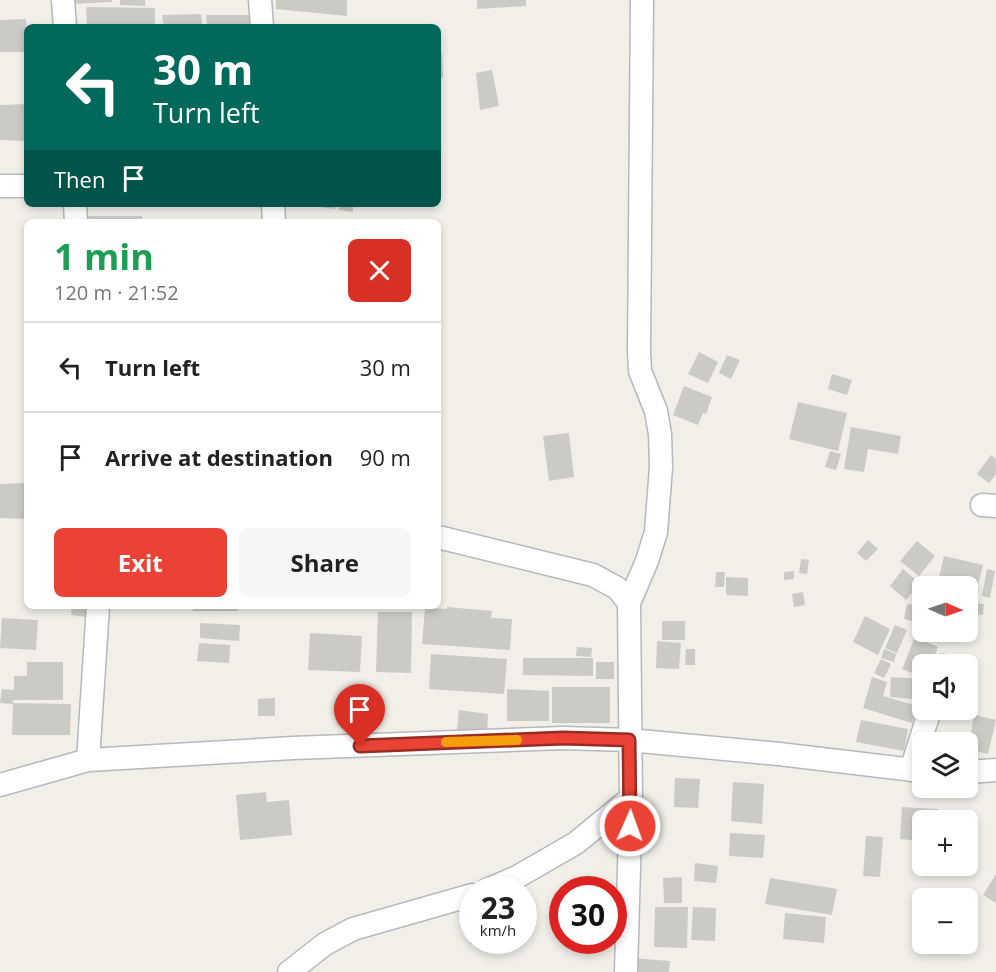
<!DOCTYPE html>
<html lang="en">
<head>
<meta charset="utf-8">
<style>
  body { margin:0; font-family:"Open Sans",sans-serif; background:#f6f6f6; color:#222; height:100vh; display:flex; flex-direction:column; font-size:22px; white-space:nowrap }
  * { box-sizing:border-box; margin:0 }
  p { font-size:20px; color:#767676 }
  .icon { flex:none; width:33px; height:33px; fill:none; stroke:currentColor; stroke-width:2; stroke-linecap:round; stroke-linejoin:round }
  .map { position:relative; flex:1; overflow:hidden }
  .panel { position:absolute; left:24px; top:219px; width:417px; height:390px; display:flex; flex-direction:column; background:#fff; border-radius:9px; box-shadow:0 3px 9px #0003 }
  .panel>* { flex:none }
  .banner { position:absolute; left:24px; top:24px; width:417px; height:183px; border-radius:9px; box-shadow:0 3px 9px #0003; background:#00695c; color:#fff; overflow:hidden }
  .needle { width:39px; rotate:92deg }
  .controls { position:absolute; left:912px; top:576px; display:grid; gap:12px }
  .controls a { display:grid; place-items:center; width:66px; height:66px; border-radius:9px; background:#fff; box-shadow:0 3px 9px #0003; font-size:30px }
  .speed { position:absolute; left:459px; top:876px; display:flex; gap:12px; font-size:30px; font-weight:700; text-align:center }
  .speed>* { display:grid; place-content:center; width:78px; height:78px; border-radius:50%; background:#fff; box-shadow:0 3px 9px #0003; line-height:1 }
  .speed small { font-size:15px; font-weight:400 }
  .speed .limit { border:9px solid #d22; background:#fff; color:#111 }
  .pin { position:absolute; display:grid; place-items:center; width:51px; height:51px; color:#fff; margin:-62px -26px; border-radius:50% 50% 50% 0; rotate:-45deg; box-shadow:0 0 6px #0007 }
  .pin .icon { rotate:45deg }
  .me { position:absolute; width:66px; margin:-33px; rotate:2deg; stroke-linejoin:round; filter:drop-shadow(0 0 4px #0008) }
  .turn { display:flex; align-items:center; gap:21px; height:126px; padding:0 30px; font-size:27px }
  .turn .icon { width:78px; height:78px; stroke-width:2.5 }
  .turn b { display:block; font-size:42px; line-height:51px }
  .then { display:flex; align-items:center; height:57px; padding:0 30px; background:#0003; gap:12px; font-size:22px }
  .round { display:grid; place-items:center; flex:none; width:63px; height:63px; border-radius:9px; background:#f6f6f6 }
  .headline { display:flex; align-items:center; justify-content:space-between; height:102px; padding:0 30px }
  h1 { font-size:36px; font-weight:700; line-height:45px; color:#1e9e55 }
  .button { display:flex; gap:12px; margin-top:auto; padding:12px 30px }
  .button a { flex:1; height:69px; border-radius:9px; background:#ea4335; color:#fff; font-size:24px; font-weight:700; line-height:69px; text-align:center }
  .button a+a { background:#f6f6f6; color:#222 }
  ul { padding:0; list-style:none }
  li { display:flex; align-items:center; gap:18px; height:90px; padding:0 30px; border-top:2px solid #e0e0e0 }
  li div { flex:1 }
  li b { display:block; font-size:22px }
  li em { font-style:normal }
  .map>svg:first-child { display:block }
  .building { fill:#cccac5 }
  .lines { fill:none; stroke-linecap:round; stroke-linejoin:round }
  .minor-casing { stroke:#b5b8bc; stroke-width:25 }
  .minor { stroke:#fff; stroke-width:22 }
  .route-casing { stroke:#982c22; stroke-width:15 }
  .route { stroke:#ea4335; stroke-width:10 }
  .slow { stroke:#f59e0b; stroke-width:10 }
</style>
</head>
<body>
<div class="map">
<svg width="996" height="972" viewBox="0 0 996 972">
  <rect width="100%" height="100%" fill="#f1efe8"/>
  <!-- building -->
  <path class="building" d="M72,0H112V2L72,4Z
    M120,0H145V6L120,5Z
    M276,0H347V16L276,9Z
    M477,0H526V6L477,9Z
    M86,7L155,8V27H87Z
    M201,14L203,27H164L162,15Z
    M206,15H251V27H207Z
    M26,19L27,52H0V20Z
    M438,53H442L443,78H438Z
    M492,70L499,106L480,110L476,73Z
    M27,104V141L0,140V105Z
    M306,204H335V209L306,205Z
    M339,204H353V212L339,210Z
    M83,216H142L143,222H83Z
    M699,352L718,362L708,383L688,374Z
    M727,355L740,360L731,379L719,373Z
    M832,374L852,380L847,395L828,389Z
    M684,386L712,397L706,414L703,413L698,425L673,415Z
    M798,402L847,413L838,451L789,439Z
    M851,427L901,436L898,454L868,449L864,472L844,469Z
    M569,433L574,477L549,481L543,436Z
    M830,451L841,454L836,470L825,467Z
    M991,455L996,459V474L989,483L977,474Z
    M27,483V519L0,518V484Z
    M868,540L878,549L866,561L857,553Z
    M917,541L935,556L919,576L900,561Z
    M944,556L983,565L974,602L968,600V586H937Z
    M801,559L809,560L807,574L799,573Z
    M903,569L920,583L906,600L890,586Z
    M987,569L995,571L990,598L982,596Z
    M794,571V579L784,580V572Z
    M716,572H725L724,587H715Z
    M726,577L748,578V596L726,595Z
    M803,592L805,605L794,607L792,594Z
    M968,602L984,604L983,615L968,613Z
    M907,604L919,606L916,622L904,619Z
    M72,606H87L86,617L71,615Z
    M193,606H238V611H193Z
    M447,607L492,611L491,618L512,619L510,650L422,644L425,608L447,609Z
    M378,612H412L411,673L376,672Z
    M865,616L890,629L878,655L853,642Z
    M2,618L38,620L36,650L0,648Z
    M662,621H685V640H662Z
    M200,623L240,625L239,641L200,638Z
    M895,625L907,630L897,653L885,648Z
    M310,633L362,636L360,672L308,670Z
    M915,637L938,647L931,664H922V677L902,669Z
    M657,641L681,643L679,669L656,668Z
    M199,643L230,645L229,663L197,661Z
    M577,647L592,648L591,657L576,656Z
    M686,649H695V665H685Z
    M884,649L896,654L894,662L881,658Z
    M942,653L953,655L951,664H939Z
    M431,654L507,659L504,694L429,689Z
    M523,658H593V676L523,675Z
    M881,659L891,664L884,678L874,673Z
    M27,662H63V700H13V704L0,703L2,689L14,690V676H27Z
    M596,662H614V679H596Z
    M872,677L887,682L883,696L917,706L912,723L863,708Z
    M891,677L922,679V700L890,697Z
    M552,687H610V723H552Z
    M507,689L549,691V721H507Z
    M275,698V716H258V699Z
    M13,703L71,704L70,735H12Z
    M459,710L488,714L487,734L457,731Z
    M974,715L996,720L988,754L968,749Z
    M861,720L908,729L904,751L856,742Z
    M675,778L700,779L698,808L674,807Z
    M733,782L764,784L762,824L731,821Z
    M266,792L267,802L289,800L292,835L240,840L236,795Z
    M902,807L938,809L937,820H922V841L900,839Z
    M730,833L765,835L763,858L729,856Z
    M866,836L883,837L880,877L863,876Z
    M695,863L718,866L716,883L694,881Z
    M996,874V903L983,895Z
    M682,877V903H664L663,878Z
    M770,878L837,889L832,915L765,904Z
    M468,907H472V940H504V942L470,944Z
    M655,907H688L687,948L654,947Z
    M693,907L716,908L715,941L691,940Z
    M785,913L826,917L824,943L783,939Z
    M632,958L670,961L669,972H631Z"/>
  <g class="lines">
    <defs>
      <path id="minor" d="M63,0L65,27
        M260,0L262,27
        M0,186H27
        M75,204L76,222
        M273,204L274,222
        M982,505L996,506
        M438,537L593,575L617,588L629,603L631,798L626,972
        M629,603L647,561L656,532L661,467L660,434L656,411L640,371L639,351L642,0
        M88,760L98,606
        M911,770L930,710
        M968,772L996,770
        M0,785L88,760L293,748L563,738L629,740L779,754L922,771
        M487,890L517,877L576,843L631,798
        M289,972L325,944L353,929L472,895"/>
    </defs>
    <!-- minor casing -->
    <use href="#minor" class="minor-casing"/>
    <!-- minor -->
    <use href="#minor" class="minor"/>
  </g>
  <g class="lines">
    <defs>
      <path id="route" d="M360,746L563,738L629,740L630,826"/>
    </defs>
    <!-- route casing -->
    <use href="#route" class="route-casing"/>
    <!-- route -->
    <use href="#route" class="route"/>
    <!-- slow -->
    <path class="slow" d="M446,742L517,740"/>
  </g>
</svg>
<div class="controls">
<a><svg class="needle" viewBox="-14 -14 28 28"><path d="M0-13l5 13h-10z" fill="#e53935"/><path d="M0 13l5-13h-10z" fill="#767676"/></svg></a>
<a><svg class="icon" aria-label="sound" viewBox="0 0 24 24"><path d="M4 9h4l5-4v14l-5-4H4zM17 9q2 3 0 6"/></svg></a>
<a><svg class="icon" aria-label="layers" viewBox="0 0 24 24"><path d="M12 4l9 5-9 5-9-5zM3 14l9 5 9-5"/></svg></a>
<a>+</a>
<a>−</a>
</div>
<div class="speed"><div>23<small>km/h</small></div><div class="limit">30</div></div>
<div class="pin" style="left:360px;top:746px;background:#d93025"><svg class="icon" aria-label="arrive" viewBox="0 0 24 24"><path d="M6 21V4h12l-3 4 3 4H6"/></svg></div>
<svg class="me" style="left:630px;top:826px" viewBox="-20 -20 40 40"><circle r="17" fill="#ea4335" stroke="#fff" stroke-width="3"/><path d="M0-11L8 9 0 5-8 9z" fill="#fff"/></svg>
<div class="banner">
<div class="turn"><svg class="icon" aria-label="left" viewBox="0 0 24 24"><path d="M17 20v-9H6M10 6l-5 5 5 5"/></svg><div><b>30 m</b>Turn left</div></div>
<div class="then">Then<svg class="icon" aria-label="arrive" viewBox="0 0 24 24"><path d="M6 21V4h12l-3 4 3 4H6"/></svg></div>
</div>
<section class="panel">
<div class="headline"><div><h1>1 min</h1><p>120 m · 21:52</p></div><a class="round" style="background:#d93025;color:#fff"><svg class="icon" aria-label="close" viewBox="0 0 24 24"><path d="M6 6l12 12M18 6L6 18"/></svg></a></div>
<ul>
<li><svg class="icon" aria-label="left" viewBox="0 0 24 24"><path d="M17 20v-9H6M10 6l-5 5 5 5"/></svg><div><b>Turn left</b></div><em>30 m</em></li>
<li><svg class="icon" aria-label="arrive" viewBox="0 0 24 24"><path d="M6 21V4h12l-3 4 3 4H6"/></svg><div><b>Arrive at destination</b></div><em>90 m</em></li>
</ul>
<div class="button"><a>Exit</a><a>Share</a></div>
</section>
</div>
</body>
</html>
